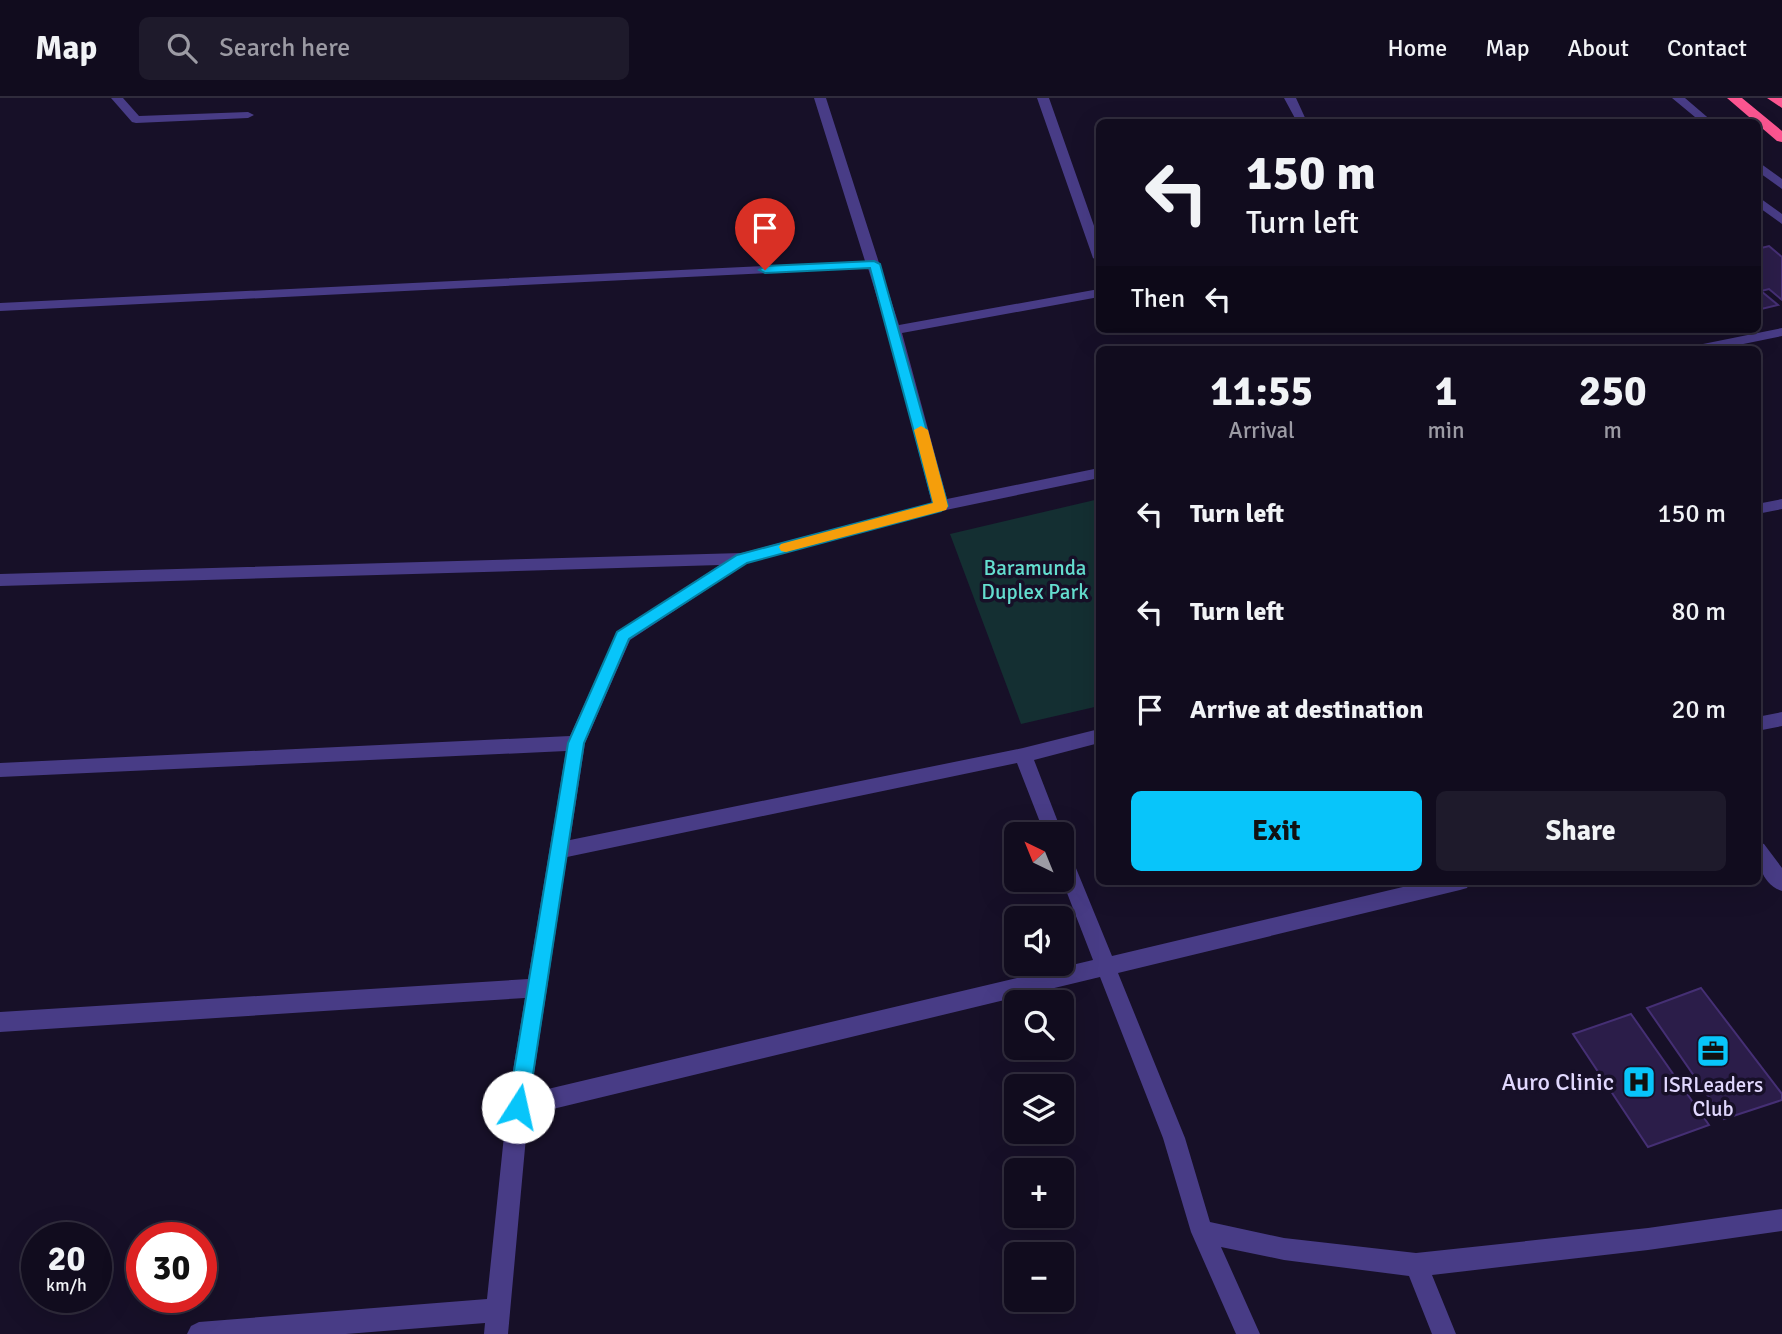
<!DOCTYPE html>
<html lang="en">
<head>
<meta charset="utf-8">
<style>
  body { margin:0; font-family:Signika,sans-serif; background:#1e1a2b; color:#f1f3f6; height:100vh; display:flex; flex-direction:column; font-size:26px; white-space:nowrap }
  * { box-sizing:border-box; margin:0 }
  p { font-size:23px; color:#9c9ba4 }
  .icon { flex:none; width:38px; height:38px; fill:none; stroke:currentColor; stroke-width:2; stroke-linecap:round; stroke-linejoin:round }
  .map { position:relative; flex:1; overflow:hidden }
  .panel { position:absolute; left:1096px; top:248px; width:665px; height:539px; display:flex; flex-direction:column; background:#110c1e; border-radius:10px; box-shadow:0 7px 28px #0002,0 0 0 2px #302c3c }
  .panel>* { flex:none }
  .guide { position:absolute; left:1096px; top:21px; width:665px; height:214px; border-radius:10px; box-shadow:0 7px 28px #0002,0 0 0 2px #302c3c; background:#110c1e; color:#f1f3f6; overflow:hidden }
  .needle { width:46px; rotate:317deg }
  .tools { position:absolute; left:1004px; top:724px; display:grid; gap:14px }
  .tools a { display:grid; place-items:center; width:70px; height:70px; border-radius:10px; background:#110c1e; box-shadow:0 7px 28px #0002,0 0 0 2px #302c3c; font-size:35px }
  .speed { position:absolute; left:21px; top:1124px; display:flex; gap:14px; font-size:35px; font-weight:700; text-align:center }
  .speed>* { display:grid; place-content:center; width:91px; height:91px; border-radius:50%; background:#110c1e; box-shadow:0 7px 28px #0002,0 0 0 2px #302c3c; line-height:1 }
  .speed small { font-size:18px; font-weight:400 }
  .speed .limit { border:10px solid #d22; background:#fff; color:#111 }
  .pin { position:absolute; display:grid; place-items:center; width:60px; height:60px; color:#fff; margin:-72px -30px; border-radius:50% 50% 50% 0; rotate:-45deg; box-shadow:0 0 7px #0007 }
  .pin .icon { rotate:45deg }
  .me { position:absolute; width:77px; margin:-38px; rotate:10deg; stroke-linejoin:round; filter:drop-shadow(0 0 5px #0008) }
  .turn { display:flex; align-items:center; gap:24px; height:147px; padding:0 35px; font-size:32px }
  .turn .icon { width:91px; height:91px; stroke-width:2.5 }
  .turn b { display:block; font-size:49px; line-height:60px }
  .then { display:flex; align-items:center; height:66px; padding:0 35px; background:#0003; gap:14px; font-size:26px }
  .eta { display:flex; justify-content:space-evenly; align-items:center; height:119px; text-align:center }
  .eta b { font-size:42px; font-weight:700; line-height:49px }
  .action { display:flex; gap:14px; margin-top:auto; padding:14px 35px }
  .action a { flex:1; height:80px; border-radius:10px; background:#08c5fa; color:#111; font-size:28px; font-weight:700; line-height:80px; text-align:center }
  .action a+a { background:#1e1a2b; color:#f1f3f6 }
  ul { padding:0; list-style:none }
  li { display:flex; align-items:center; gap:21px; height:98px; padding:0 35px }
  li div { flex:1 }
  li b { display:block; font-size:26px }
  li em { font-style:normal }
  header { display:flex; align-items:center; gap:42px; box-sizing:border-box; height:98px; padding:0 35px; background:#110c1e; border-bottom:2px solid #302c3c }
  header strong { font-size:33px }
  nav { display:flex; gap:38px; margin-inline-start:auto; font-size:24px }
  .search { width:490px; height:63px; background:#1e1a2b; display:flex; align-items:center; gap:18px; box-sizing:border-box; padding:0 24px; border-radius:10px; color:#9c9ba4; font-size:26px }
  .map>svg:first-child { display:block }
  .green { fill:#142f32 }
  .building { fill:#2b1d49; stroke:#452f74; stroke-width:2 }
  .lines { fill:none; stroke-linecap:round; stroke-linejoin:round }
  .minor { fill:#483c86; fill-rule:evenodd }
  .highway { fill:#fc5691; fill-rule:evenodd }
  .route { fill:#08c5fa; stroke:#0580a2; stroke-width:2 }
  .slow { fill:#f59e0b }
  .labels { text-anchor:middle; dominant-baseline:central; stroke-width:7; stroke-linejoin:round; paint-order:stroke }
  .park-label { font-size:21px; fill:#64decf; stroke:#171028 }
  .poi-label { font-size:21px; fill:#e1d8fe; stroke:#171028 }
  .near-poi-label { font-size:24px; fill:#e1d8fe; stroke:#171028; text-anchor:end }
</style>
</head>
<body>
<header>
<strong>Map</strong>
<div class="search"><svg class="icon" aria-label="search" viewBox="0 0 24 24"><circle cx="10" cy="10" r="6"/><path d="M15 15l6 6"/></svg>Search here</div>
<nav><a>Home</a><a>Map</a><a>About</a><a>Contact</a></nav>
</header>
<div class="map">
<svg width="1782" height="1236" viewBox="0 0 1782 1236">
  <rect width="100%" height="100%" fill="#171028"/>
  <!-- green -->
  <path class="green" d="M1099,401V608L1021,626L950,436Z"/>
  <!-- building -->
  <path class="building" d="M1769,148L1782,159V202L1769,191L1761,193L1778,207L1757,212V151Z
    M1701,890L1782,996V1002L1724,1021L1647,910Z
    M1631,916L1709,1027L1648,1049L1573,936Z"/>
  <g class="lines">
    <!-- minor -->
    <path class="minor" d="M111,0H123L139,18L248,14L254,17L248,20L136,25L132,24Z
      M814,0H826L899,227L1099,191V199L902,235L947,401L1099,370V380L941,413L747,465L630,542L585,645L570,742L1023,650L1099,631V645L1034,662L1063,737L1062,739V737H1045L1017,665L567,759L531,995L1093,862L1062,782V750L1069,752L1071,758L1112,858L1424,784H1470L1467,790L1460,792L1118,875L1185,1040L1210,1124L1284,1140L1416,1155L1648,1130L1782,1111V1133L1648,1152L1432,1177L1456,1236H1432L1409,1178L1284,1162L1221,1149L1260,1236H1236L1191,1134L1163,1040L1100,879L528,1017L508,1236H484L485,1225L346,1236H187L191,1228L199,1224L487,1201L507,1009L525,900L0,934V914L528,881L566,653L0,679V665L570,638L617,534L720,467L0,488V476L742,455L932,405L887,232L868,170L0,213V205L865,163Z
      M1037,0H1049L1099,142V164L1093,160Z
      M1284,0H1296L1307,24H1297Z
      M1672,0H1685L1713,24H1701Z
      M1757,63L1782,81V91L1757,73Z
      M1757,98L1782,116V126L1757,108Z
      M1782,230V238L1714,252H1686L1693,248Z
      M1782,401V411L1757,416V406Z
      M1782,614V628L1757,633V619Z
      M1757,744L1764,746L1782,770V793C1761,786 1757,763 1757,744Z"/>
    <!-- highway -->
    <path class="highway" d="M1727,0H1742L1782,33V44L1777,43Z
      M1767,0H1782V10Z"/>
  </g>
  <!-- route -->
  <path class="route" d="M874,163L880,166L948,408L941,413L747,465L629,541L584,645L528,1009L525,1016L518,1019L511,1016L508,1009L568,645L617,534L737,457L933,405L870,170L765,175L759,172L765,168Z"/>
  <!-- slow -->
  <path class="slow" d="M921,328L928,332L948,408L946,412L786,454L781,453L779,449L781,446L933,405L914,332Z"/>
  <!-- icons -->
  <defs>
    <symbol id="office-square" viewBox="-11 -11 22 22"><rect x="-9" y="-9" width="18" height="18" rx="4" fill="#08c5fa" stroke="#171028"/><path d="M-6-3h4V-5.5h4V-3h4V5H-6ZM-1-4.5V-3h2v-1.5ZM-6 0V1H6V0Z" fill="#111"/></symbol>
    <symbol id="hospital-square" viewBox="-11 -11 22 22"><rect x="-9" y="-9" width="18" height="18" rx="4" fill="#08c5fa" stroke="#171028"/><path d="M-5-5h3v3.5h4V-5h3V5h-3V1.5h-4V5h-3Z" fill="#111"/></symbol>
  </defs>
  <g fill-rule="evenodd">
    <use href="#office-square" x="1694" y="934" width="38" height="38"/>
    <use href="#hospital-square" x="1620" y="965" width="38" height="38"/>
  </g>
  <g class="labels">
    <!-- park labels -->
    <g class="park-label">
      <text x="1035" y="470">Baramunda<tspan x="1035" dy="24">Duplex Park</tspan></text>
    </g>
    <!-- poi labels -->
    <g class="poi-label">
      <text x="1713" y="987">ISRLeaders<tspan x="1713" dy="24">Club</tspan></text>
    </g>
    <!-- near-poi labels -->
    <g class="near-poi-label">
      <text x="1614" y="984">Auro Clinic</text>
    </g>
  </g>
</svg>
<div class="tools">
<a><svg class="needle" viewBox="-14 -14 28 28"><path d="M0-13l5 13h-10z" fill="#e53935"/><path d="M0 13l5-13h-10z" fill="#9c9ba4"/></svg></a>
<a><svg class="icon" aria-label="sound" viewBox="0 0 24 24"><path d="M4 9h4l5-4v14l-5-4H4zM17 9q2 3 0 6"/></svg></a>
<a><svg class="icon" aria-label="search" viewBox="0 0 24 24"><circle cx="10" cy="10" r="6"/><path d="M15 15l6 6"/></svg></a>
<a><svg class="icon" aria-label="layers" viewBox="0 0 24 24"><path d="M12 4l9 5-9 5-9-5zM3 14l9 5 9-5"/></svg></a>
<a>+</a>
<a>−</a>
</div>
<div class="speed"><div>20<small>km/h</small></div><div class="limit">30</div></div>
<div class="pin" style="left:765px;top:172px;background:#d93025"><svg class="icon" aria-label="arrive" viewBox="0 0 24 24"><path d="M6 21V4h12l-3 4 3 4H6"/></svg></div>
<svg class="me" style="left:518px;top:1009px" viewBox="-20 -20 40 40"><circle r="19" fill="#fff"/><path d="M0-13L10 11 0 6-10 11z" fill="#08c5fa"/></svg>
<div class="guide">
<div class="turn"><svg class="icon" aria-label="left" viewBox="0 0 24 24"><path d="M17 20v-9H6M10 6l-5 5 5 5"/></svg><div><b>150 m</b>Turn left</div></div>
<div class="then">Then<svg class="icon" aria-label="left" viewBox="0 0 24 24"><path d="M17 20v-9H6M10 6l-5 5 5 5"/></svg></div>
</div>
<section class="panel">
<div class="eta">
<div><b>11:55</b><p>Arrival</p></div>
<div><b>1</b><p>min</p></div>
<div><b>250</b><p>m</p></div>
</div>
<ul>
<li><svg class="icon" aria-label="left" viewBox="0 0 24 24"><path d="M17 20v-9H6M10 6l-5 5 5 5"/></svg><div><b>Turn left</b></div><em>150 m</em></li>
<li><svg class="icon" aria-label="left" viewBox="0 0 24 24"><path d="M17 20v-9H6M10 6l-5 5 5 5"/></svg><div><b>Turn left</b></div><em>80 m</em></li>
<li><svg class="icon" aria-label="arrive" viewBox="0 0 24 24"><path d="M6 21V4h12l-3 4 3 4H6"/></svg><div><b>Arrive at destination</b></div><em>20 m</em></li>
</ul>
<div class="action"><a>Exit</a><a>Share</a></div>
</section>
</div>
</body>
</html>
